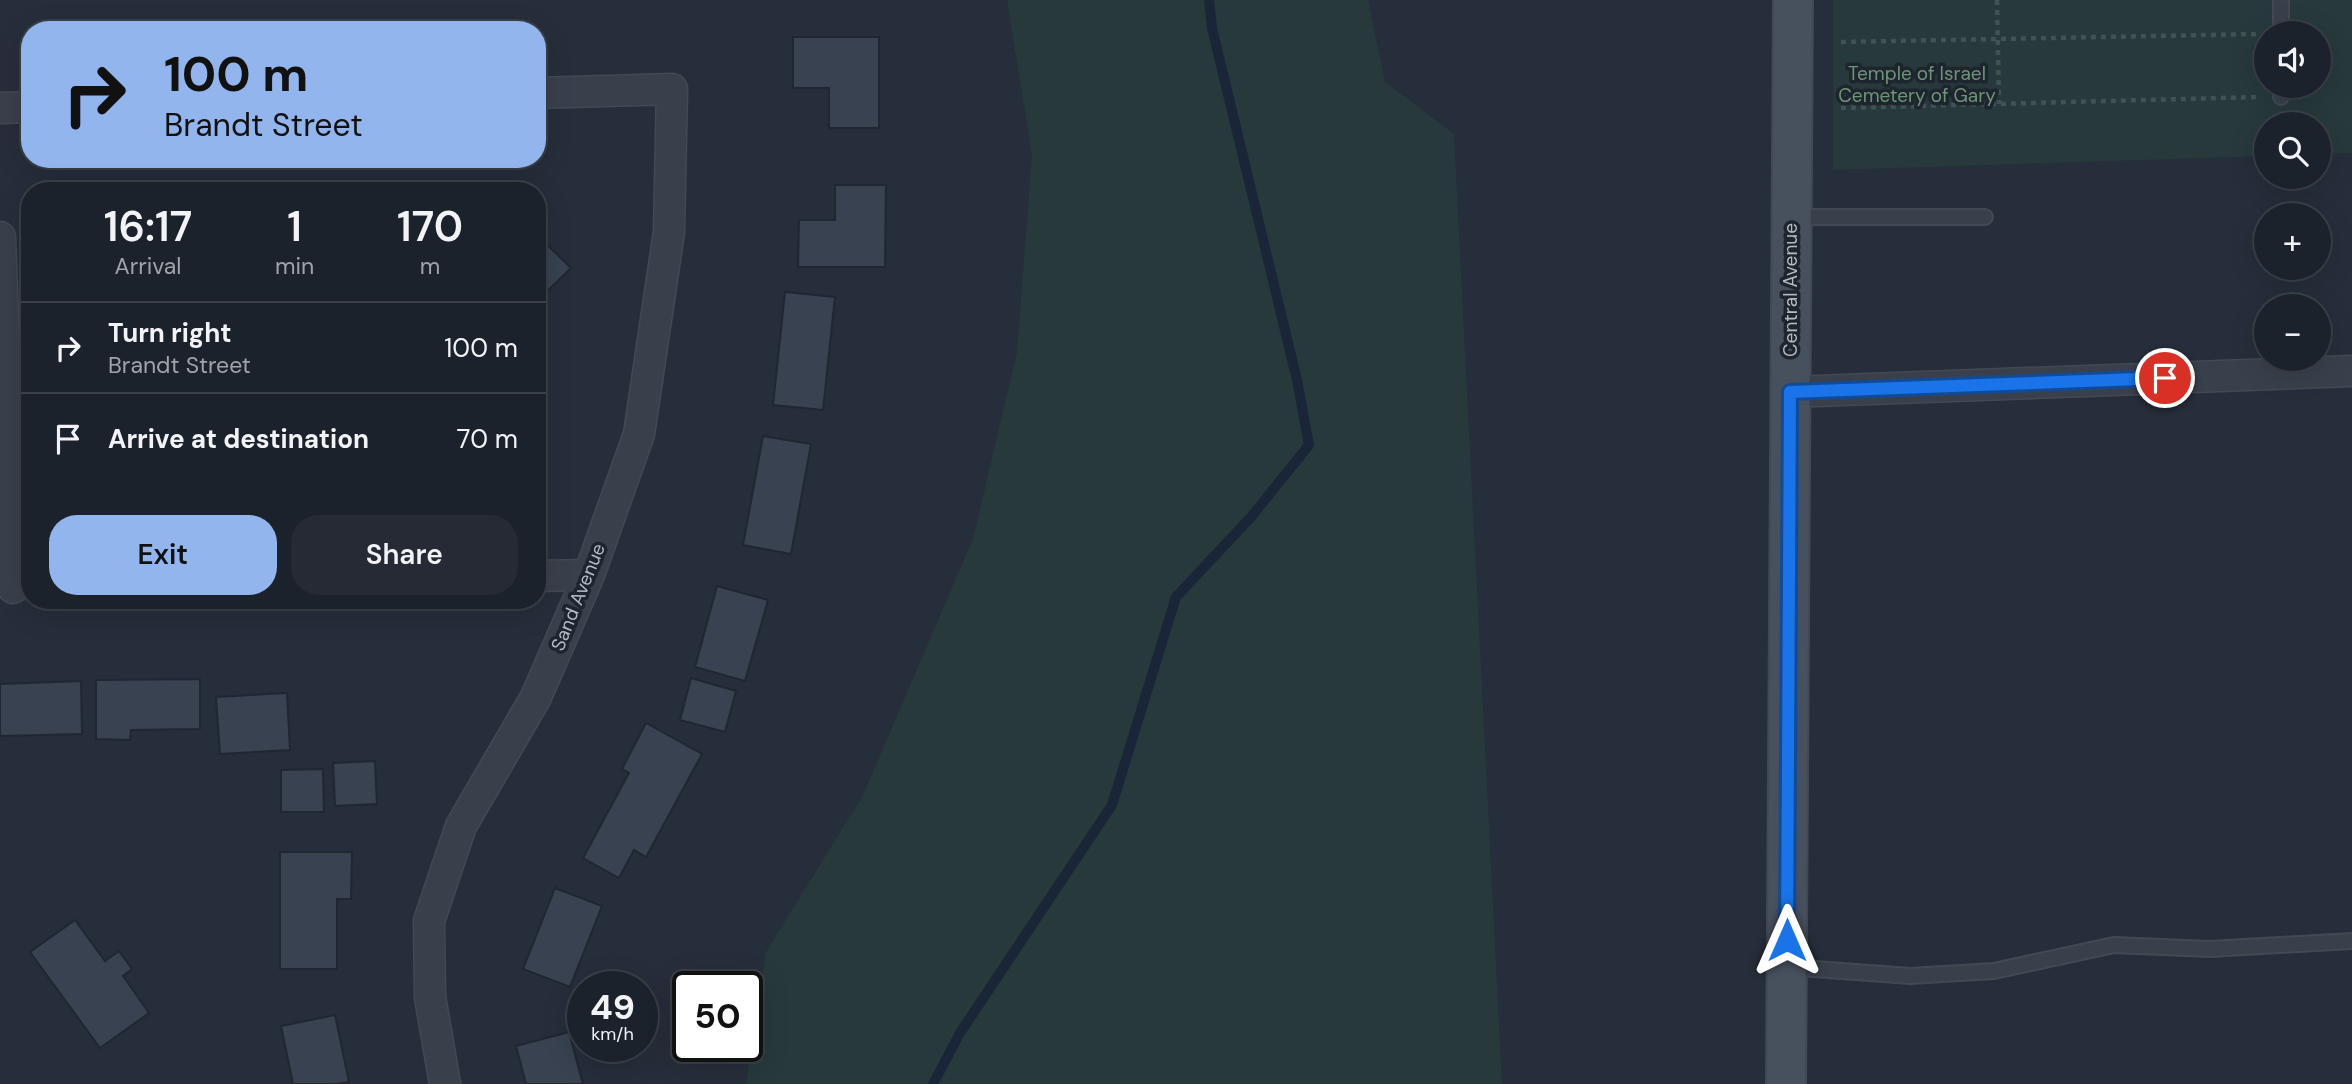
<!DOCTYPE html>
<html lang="en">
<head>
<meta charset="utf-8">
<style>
  body { margin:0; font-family:"DM Sans",sans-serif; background:#252a34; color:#f1f3f6; height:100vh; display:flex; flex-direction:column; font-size:26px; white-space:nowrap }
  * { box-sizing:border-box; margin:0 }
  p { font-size:23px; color:#a0a4a9 }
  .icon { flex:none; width:38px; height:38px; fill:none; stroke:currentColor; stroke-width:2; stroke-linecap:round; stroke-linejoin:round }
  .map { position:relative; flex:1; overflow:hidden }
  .details { position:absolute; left:21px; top:182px; width:525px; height:427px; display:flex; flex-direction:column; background:#1c222c; border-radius:28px; box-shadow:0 7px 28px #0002,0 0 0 2px #3a3f48 }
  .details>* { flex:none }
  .guide { position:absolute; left:21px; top:21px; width:525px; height:147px; border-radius:28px; box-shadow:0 7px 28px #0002,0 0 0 2px #3a3f48; background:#92b5ed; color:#111; overflow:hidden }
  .fabs { position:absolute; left:2254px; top:21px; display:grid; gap:14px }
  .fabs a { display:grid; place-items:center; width:77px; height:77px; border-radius:50%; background:#1c222c; box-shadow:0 7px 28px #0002,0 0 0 2px #3a3f48; font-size:35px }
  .speed { position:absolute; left:567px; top:971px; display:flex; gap:14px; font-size:35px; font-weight:700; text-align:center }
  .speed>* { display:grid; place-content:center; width:91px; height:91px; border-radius:50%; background:#1c222c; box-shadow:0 7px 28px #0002,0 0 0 2px #3a3f48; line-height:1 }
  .speed small { font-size:18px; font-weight:400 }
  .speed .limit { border:4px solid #111; border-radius:10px; background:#fff; color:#111 }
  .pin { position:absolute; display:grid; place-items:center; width:60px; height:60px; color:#fff; margin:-30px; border:4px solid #fff; border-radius:50%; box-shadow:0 2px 7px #0007 }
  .me { position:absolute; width:77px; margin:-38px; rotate:0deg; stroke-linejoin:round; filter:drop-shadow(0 0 5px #0008) }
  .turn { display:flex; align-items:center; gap:24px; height:147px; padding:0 28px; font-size:32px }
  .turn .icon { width:91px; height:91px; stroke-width:2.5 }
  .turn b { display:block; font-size:49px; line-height:60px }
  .eta { display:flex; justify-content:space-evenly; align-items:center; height:119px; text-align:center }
  .eta b { font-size:42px; font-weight:600; line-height:49px }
  .button { display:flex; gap:14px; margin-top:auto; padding:14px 28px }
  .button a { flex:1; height:80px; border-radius:28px; background:#92b5ed; color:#111; font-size:28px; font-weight:600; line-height:80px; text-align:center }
  .button a+a { background:#252a34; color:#f1f3f6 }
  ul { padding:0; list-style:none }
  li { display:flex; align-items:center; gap:21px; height:91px; padding:0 28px; border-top:2px solid #3a3f48 }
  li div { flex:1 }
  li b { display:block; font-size:26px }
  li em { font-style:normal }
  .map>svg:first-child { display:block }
  .green { fill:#27393b; fill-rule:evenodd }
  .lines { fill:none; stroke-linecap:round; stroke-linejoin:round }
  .stream { stroke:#1a2637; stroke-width:10 }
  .building { fill:#384250; stroke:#202731; stroke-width:2 }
  .service-casing { stroke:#424953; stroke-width:18 }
  .minor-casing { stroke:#424953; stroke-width:33 }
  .secondary-casing { stroke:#424953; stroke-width:42 }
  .path { stroke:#405253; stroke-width:4.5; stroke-dasharray:5 5; stroke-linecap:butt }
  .service { stroke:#39404b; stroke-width:14 }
  .minor { stroke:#39404b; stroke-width:30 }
  .secondary { stroke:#47505d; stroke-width:38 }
  .route-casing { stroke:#114b97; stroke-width:18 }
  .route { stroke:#1a73e8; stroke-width:12 }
  .labels { text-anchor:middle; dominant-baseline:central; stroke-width:7; stroke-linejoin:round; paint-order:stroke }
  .park-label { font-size:19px; fill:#6e9577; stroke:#1e252f }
  .street-label { font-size:19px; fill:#b5bbc6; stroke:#1e252f }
</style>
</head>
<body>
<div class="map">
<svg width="2352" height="1084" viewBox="0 0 2352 1084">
  <rect width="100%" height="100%" fill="#252e3a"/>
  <!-- green -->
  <path class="green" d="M1007,0H1368L1385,82L1454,134L1502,1084H746L766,952L862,797L973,539L1017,352L1032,155Z
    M1833,0H2352V153L2319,154V124H2266V156L1833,170ZM2266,33H2319V86H2266Z"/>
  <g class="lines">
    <!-- stream -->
    <path class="stream" d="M933,1084L960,1033L1112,805L1176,597L1251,517L1309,445L1297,380L1212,28L1209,0"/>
  </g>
  <!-- building -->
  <path class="building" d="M793,37H879V128H829V88H793Z
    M835,185H886L885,267H798L799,220H835Z
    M537,235L571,268L537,301Z
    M785,292L835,297L823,410L773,405Z
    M537,387H543V435H537Z
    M763,436L811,444L791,554L743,545Z
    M717,586L768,600L745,681L695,667Z
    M691,678L736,691L725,732L680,720Z
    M200,679V729L131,730L130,740L96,739V680Z
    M81,681L82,734L0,736V684Z
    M287,693L290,750L220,754L216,697Z
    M646,723L702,754L646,857L634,850L619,878L583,858L629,773L622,769Z
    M375,761L377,804L335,806L333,763Z
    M323,769L324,812H281V770Z
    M280,852H352L351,899H337V969H280Z
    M555,888L602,906L570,987L523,969Z
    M75,920L105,961L119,951L132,969L123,976L149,1013L100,1048L30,952Z
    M335,1015L349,1082L335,1084H293L281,1026Z
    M569,1032L583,1084H526L516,1046Z"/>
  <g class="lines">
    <defs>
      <path id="service" d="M2281,33V0
        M2281,97V86
        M1792,217H1985
        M1787,967L1910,976L1994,971L2114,945L2210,949L2352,941"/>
      <path id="minor" d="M0,108L30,107
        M0,237L13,588
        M1790,392L2352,371
        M537,576L589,575
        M445,1084L430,997L429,921L461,826L536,697L589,575L639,434L669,232L672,89L537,93"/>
      <path id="secondary" d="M1786,1084L1793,0"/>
    </defs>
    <!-- service casing -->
    <use href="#service" class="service-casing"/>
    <!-- minor casing -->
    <use href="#minor" class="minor-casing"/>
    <!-- secondary casing -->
    <use href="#secondary" class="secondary-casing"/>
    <!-- path -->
    <path class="path" d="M1997,0L1999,104
      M1841,42L2258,34
      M1841,108L2259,97"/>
    <!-- service -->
    <use href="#service" class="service"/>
    <!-- minor -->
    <use href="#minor" class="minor"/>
    <!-- secondary -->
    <use href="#secondary" class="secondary"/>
  </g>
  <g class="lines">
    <defs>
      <path id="route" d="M1787,940L1790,392L2165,378"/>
    </defs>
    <!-- route casing -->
    <use href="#route" class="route-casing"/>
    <!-- route -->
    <use href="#route" class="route"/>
  </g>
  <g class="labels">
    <!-- park labels -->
    <g class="park-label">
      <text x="1917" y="73">Temple of Israel<tspan x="1917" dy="22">Cemetery of Gary</tspan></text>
    </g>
    <!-- street labels -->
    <g class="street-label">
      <text transform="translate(1790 290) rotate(-90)">Central Avenue</text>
      <text transform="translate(578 597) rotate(-68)">Sand Avenue</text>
    </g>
  </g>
</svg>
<div class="fabs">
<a><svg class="icon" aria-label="sound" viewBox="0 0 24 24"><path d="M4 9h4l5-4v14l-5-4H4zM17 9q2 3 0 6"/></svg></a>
<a><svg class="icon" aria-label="search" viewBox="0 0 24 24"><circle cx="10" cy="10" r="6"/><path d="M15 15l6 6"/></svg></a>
<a>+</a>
<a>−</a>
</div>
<div class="speed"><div>49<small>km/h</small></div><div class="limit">50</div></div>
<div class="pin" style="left:2165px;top:378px;background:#d93025"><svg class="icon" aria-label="arrive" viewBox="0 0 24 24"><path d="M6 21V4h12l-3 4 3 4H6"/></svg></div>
<svg class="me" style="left:1787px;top:940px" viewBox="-20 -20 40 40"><path d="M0-17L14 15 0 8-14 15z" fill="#1a73e8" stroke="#fff" stroke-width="4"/></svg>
<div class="guide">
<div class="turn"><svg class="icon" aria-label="right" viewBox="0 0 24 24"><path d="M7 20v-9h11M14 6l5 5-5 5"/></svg><div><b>100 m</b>Brandt Street</div></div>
</div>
<section class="details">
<div class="eta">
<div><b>16:17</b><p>Arrival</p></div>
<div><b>1</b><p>min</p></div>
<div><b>170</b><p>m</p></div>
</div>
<ul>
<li><svg class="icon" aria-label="right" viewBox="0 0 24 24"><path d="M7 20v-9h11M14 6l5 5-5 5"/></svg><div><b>Turn right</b><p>Brandt Street</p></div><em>100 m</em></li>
<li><svg class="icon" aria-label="arrive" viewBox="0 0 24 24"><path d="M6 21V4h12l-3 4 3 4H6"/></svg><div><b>Arrive at destination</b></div><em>70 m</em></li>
</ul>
<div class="button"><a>Exit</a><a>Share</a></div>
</section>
</div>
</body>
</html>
